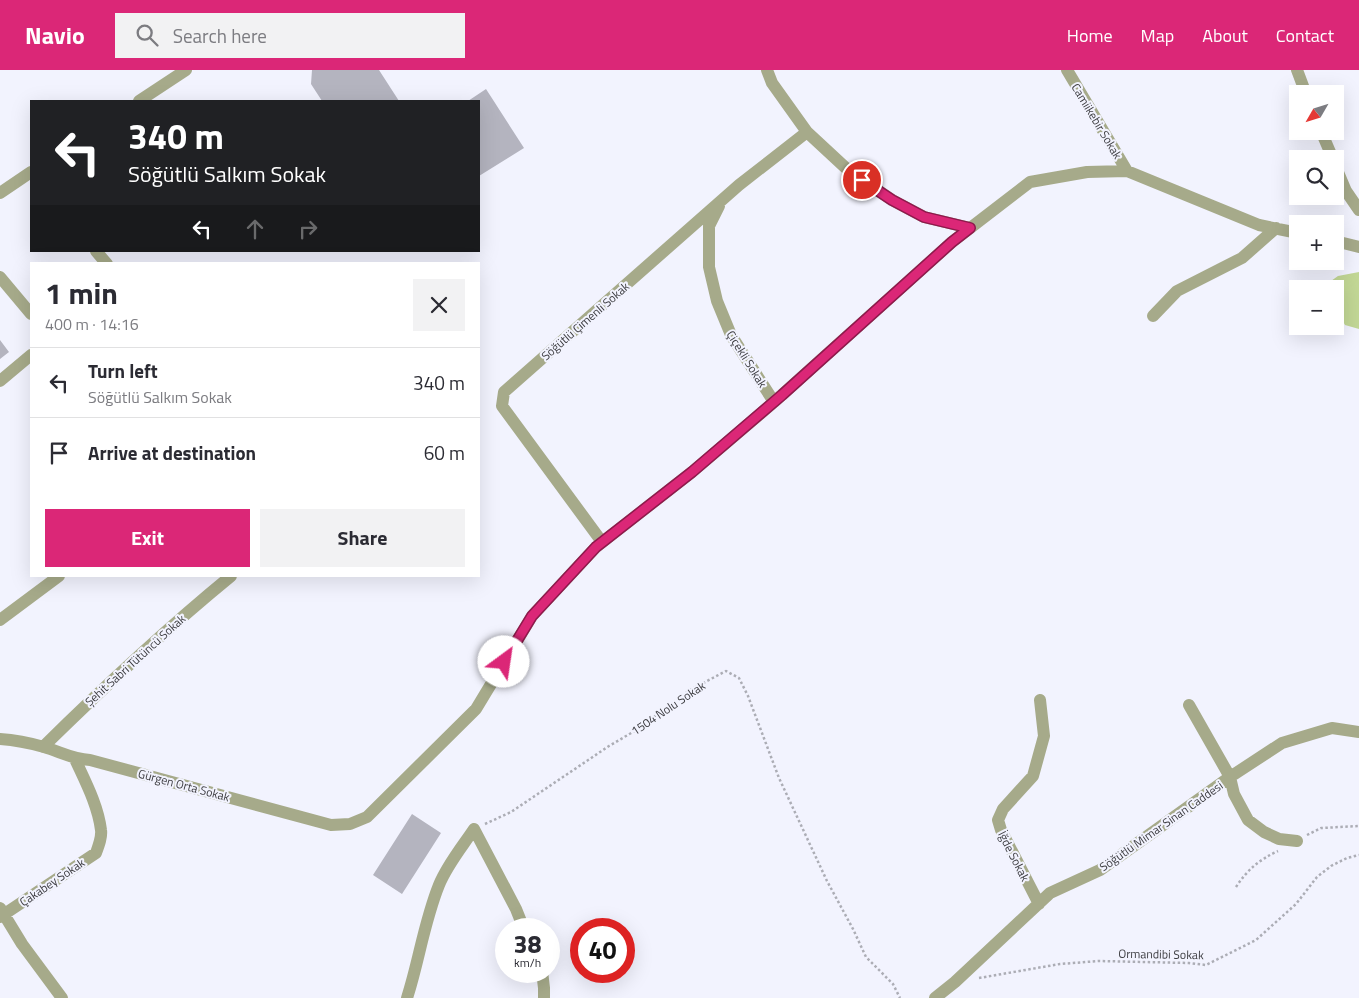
<!DOCTYPE html>
<html lang="en">
<head>
<meta charset="utf-8">
<style>
  body { margin:0; font-family:"Titillium Web",sans-serif; background:#f2f2f3; color:#2b2b33; height:100vh; display:flex; flex-direction:column; font-size:19px; white-space:nowrap }
  * { box-sizing:border-box; margin:0 }
  p { font-size:16px; color:#7c7c81 }
  .icon { flex:none; width:28px; height:28px; fill:none; stroke:currentColor; stroke-width:2; stroke-linecap:round; stroke-linejoin:round }
  .map { position:relative; flex:1; overflow:hidden }
  .side { position:absolute; left:30px; top:192px; width:450px; height:315px; display:flex; flex-direction:column; background:#fff; border-radius:0px; box-shadow:0 5px 20px #0002 }
  .side>* { flex:none }
  .banner { position:absolute; left:30px; top:30px; width:450px; height:152px; border-radius:0px; box-shadow:0 5px 20px #0002; background:#202124; color:#fff; overflow:hidden }
  .needle { width:32px; rotate:231deg }
  .tools { position:absolute; left:1289px; top:15px; display:grid; gap:10px }
  .tools a { display:grid; place-items:center; width:55px; height:55px; border-radius:0px; background:#fff; box-shadow:0 5px 20px #0002; font-size:25px }
  .speed { position:absolute; left:495px; top:848px; display:flex; gap:10px; font-size:25px; font-weight:700; text-align:center }
  .speed>* { display:grid; place-content:center; width:65px; height:65px; border-radius:50%; background:#fff; box-shadow:0 5px 20px #0002; line-height:1 }
  .speed small { font-size:12px; font-weight:400 }
  .speed .limit { border:8px solid #d22; background:#fff; color:#111 }
  .pin { position:absolute; display:grid; place-items:center; width:42px; height:42px; color:#fff; margin:-21px; border:2px solid #fff; border-radius:50%; box-shadow:0 1px 5px #0007 }
  .me { position:absolute; width:55px; margin:-28px; rotate:31deg; stroke-linejoin:round; filter:drop-shadow(0 0 4px #0008) }
  .turn { display:flex; align-items:center; gap:18px; height:105px; padding:0 15px; font-size:22px }
  .turn .icon { width:65px; height:65px; stroke-width:2.5 }
  .turn b { display:block; font-size:35px; line-height:42px }
  .lanes { display:flex; align-items:center; height:48px; padding:0 15px; background:#0003; justify-content:center; gap:25px; direction:ltr }
  .lanes .off { opacity:.35 }
  .round { display:grid; place-items:center; flex:none; width:52px; height:52px; border-radius:0px; background:#f2f2f3 }
  .headline { display:flex; align-items:center; justify-content:space-between; height:85px; padding:0 15px }
  h1 { font-size:30px; font-weight:700; line-height:38px }
  .cta { display:flex; gap:10px; margin-top:auto; padding:10px 15px }
  .cta a { flex:1; height:58px; border-radius:0px; background:#db2777; color:#fff; font-size:20px; font-weight:700; line-height:58px; text-align:center }
  .cta a+a { background:#f2f2f3; color:#2b2b33 }
  ul { padding:0; list-style:none }
  li { display:flex; align-items:center; gap:15px; height:70px; padding:0 15px; border-top:1px solid #e1e1e2 }
  li div { flex:1 }
  li b { display:block; font-size:19px }
  li em { font-style:normal }
  header { display:flex; align-items:center; gap:30px; box-sizing:border-box; height:70px; padding:0 25px; background:#db2777; color:#fff }
  header strong { font-size:24px }
  nav { display:flex; gap:28px; margin-inline-start:auto; font-size:18px }
  .search { width:350px; height:45px; background:#f2f2f3; display:flex; align-items:center; gap:12px; box-sizing:border-box; padding:0 18px; border-radius:0px; color:#7c7c81; font-size:19px }
  .map>svg:first-child { display:block }
  .green { fill:#c2d795 }
  .building { fill:#b4b4bf }
  .lines { fill:none; stroke-linecap:round; stroke-linejoin:round }
  .path { stroke:#acadb5; stroke-width:2.5; stroke-dasharray:2.5 2.5; stroke-linecap:butt }
  .minor { stroke:#a6aa8a; stroke-width:12 }
  .route-casing { stroke:#8e194d; stroke-width:12 }
  .route { stroke:#db2777; stroke-width:9 }
  .labels { text-anchor:middle; dominant-baseline:central; stroke-width:4; stroke-linejoin:round; paint-order:stroke }
  .street-label { font-size:12px; fill:#3c3c40; stroke:#f2f3fe }
</style>
</head>
<body>
<header>
<strong>Navio</strong>
<div class="search"><svg class="icon" aria-label="search" viewBox="0 0 24 24"><circle cx="10" cy="10" r="6"/><path d="M15 15l6 6"/></svg>Search here</div>
<nav><a>Home</a><a>Map</a><a>About</a><a>Contact</a></nav>
</header>
<div class="map">
<svg width="1359" height="928" viewBox="0 0 1359 928">
  <rect width="100%" height="100%" fill="#f2f3fe"/>
  <!-- green -->
  <path class="green" d="M1359,202V259L1345,255L1335,237V219H1326L1324,216L1338,206Z"/>
  <!-- building -->
  <path class="building" d="M312,0H379L399,31H322L311,14Z
    M486,19L524,78L479,106V31H468Z
    M0,270L9,282L0,289Z
    M412,744L441,763L402,824L373,805Z"/>
  <g class="lines">
    <!-- path -->
    <path class="path" d="M485,754L511,742L609,676L638,659L690,620L726,601L739,608L748,626L779,708L827,811L853,859L866,887L893,914L900,928
      M1307,765L1321,758L1359,756
      M1236,817C1248,799 1259,790 1278,781
      M979,908L1060,894L1099,891L1189,893L1206,895L1256,870L1296,834L1317,807L1331,796L1347,788L1359,785"/>
    <!-- minor -->
    <path class="minor" d="M767,0L772,13L807,62L848,100L892,130L924,147L970,158
      M1067,0L1127,101
      M1297,0L1306,24
      M139,31L186,0
      M1321,61L1333,89
      M1335,95L1346,121L1359,140
      M0,123L31,102
      M719,136L709,156V197L717,231L731,265L774,332
      M1335,171L1359,177
      M96,181L107,194
      M0,207L31,244
      M1153,246L1177,221L1242,188L1276,158
      M0,311L31,285
      M602,472L502,336L504,322L739,115L807,62
      M0,550L59,506
      M1189,635L1230,707L1234,724L1248,750L1264,762L1279,769L1297,771
      M0,669C15,670 30,673 44,677C61,682 72,689 90,690L331,755L350,754L367,747L476,639L532,546L596,477L692,402L774,332L952,172L1030,112L1087,102L1127,101L1259,155L1298,163
      M43,677C104,617 165,560 231,506
      M1039,834L1001,760L998,750L1003,739L1033,706L1044,666L1040,630
      M0,838L22,874L62,928
      M0,847L96,783C99,775 102,767 101,760C98,735 85,711 75,689
      M542,901L544,918V928
      M407,928C419,891 424,852 439,815C447,795 462,777 474,759L516,839L524,859
      M935,928L955,912L1050,823L1100,800L1230,707L1282,673L1332,658L1359,662"/>
  </g>
  <g class="lines">
    <defs>
      <path id="route" d="M504,592L532,546L596,477L692,402L782,325L952,172L970,158L924,147L892,130L862,110"/>
    </defs>
    <!-- route casing -->
    <use href="#route" class="route-casing"/>
    <!-- route -->
    <use href="#route" class="route"/>
  </g>
  <g class="labels">
    <!-- street labels -->
    <g class="street-label">
      <text transform="translate(1097 51) rotate(59)">Camiikebir Sokak</text>
      <text transform="translate(585 251) rotate(-41)">Söğütlü Çimenli Sokak</text>
      <text transform="translate(747 289) rotate(58)">Çiçekli Sokak</text>
      <text transform="translate(135 590) rotate(-42)">Şehit Sabri Tütüncü Sokak</text>
      <text transform="translate(668 638) rotate(-34)">1504 Nolu Sokak</text>
      <text transform="translate(184 715) rotate(15)">Gürgen Orta Sokak</text>
      <text transform="translate(1161 756) rotate(-35)">Söğütlü Mimar Sinan Caddesi</text>
      <text transform="translate(1014 786) rotate(63)">İğde Sokak</text>
      <text transform="translate(52 812) rotate(-34)">Çakabey Sokak</text>
      <text transform="translate(1161 884) rotate(1)">Ormandibi Sokak</text>
    </g>
  </g>
</svg>
<div class="tools">
<a><svg class="needle" viewBox="-14 -14 28 28"><path d="M0-13l5 13h-10z" fill="#e53935"/><path d="M0 13l5-13h-10z" fill="#7c7c81"/></svg></a>
<a><svg class="icon" aria-label="search" viewBox="0 0 24 24"><circle cx="10" cy="10" r="6"/><path d="M15 15l6 6"/></svg></a>
<a>+</a>
<a>−</a>
</div>
<div class="speed"><div>38<small>km/h</small></div><div class="limit">40</div></div>
<div class="pin" style="left:862px;top:110px;background:#d93025"><svg class="icon" aria-label="arrive" viewBox="0 0 24 24"><path d="M6 21V4h12l-3 4 3 4H6"/></svg></div>
<svg class="me" style="left:504px;top:592px" viewBox="-20 -20 40 40"><circle r="19" fill="#fff"/><path d="M0-13L10 11 0 6-10 11z" fill="#db2777"/></svg>
<div class="banner">
<div class="turn"><svg class="icon" aria-label="left" viewBox="0 0 24 24"><path d="M17 20v-9H6M10 6l-5 5 5 5"/></svg><div><b>340 m</b>Söğütlü Salkım Sokak</div></div>
<div class="lanes"><svg class="icon" aria-label="left" viewBox="0 0 24 24"><path d="M17 20v-9H6M10 6l-5 5 5 5"/></svg><svg class="icon off" aria-label="ahead" viewBox="0 0 24 24"><path d="M12 20V5M6 11l6-6 6 6"/></svg><svg class="icon off" aria-label="right" viewBox="0 0 24 24"><path d="M7 20v-9h11M14 6l5 5-5 5"/></svg></div>
</div>
<section class="side">
<div class="headline"><div><h1>1 min</h1><p>400 m · 14:16</p></div><a class="round"><svg class="icon" aria-label="close" viewBox="0 0 24 24"><path d="M6 6l12 12M18 6L6 18"/></svg></a></div>
<ul>
<li><svg class="icon" aria-label="left" viewBox="0 0 24 24"><path d="M17 20v-9H6M10 6l-5 5 5 5"/></svg><div><b>Turn left</b><p>Söğütlü Salkım Sokak</p></div><em>340 m</em></li>
<li><svg class="icon" aria-label="arrive" viewBox="0 0 24 24"><path d="M6 21V4h12l-3 4 3 4H6"/></svg><div><b>Arrive at destination</b></div><em>60 m</em></li>
</ul>
<div class="cta"><a>Exit</a><a>Share</a></div>
</section>
</div>
</body>
</html>
